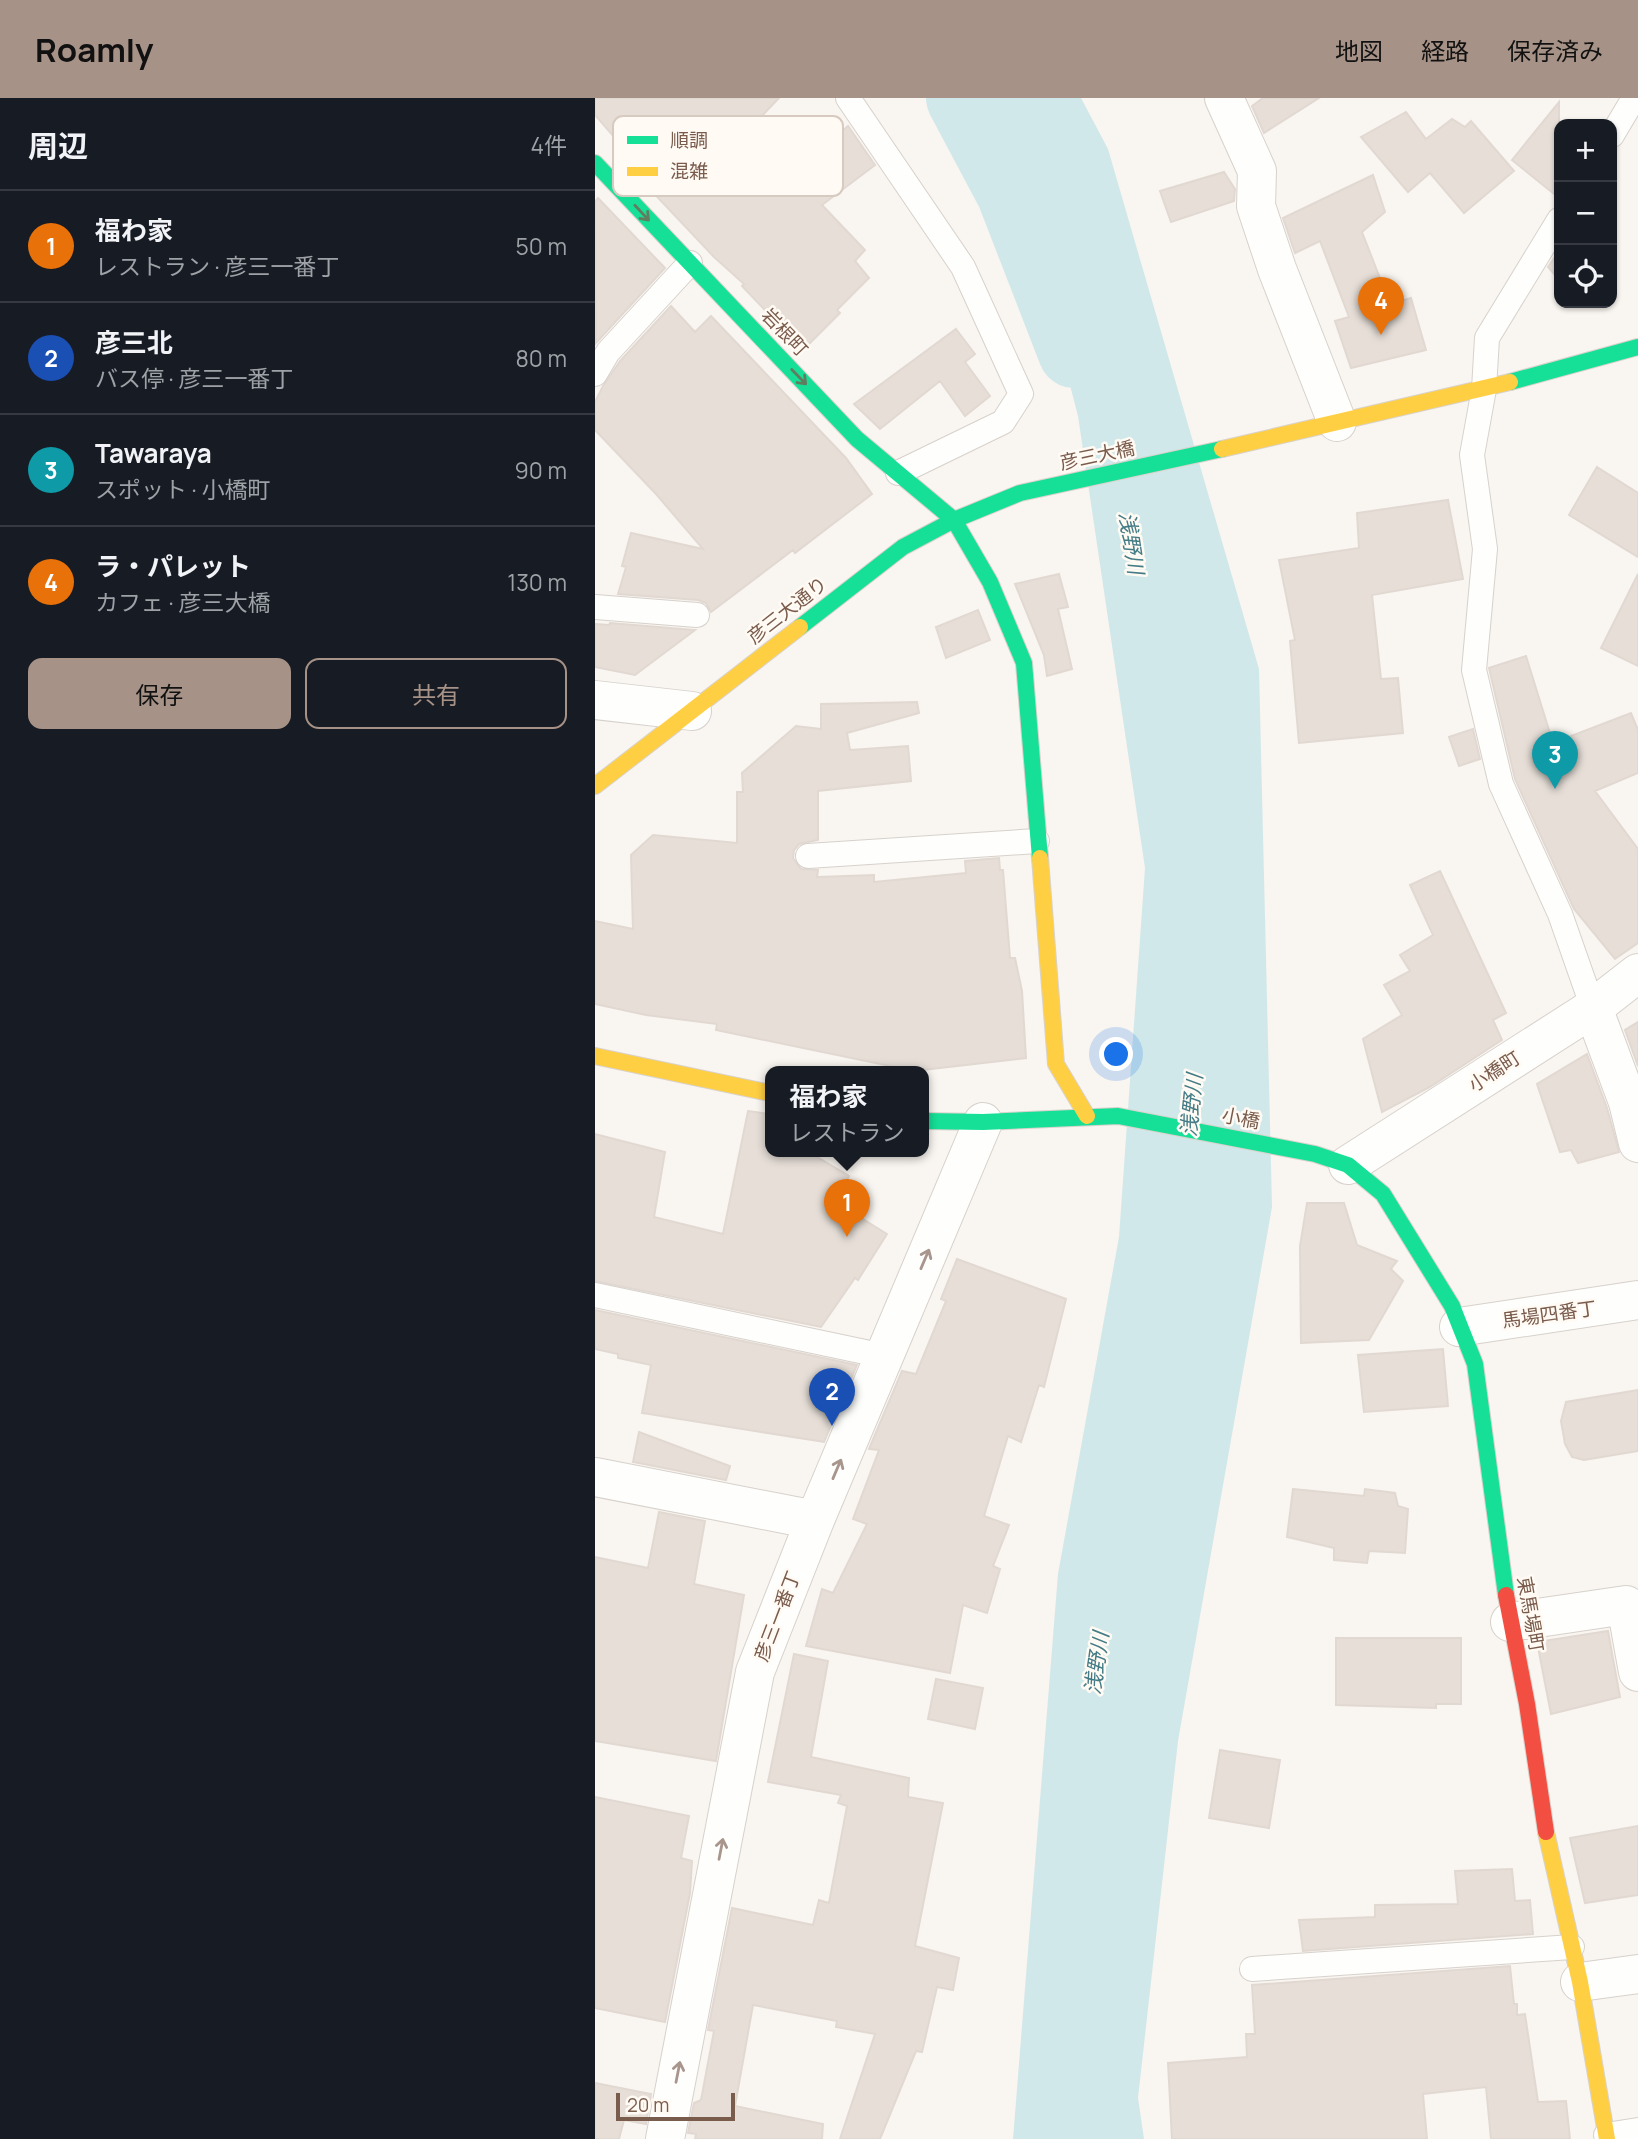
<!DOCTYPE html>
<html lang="ja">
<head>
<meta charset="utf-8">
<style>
	:root { --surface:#171b24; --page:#242831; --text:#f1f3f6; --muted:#9ea1a6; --line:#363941; --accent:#a69286 }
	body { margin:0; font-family:Manrope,"Noto Sans JP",sans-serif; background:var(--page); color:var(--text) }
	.controls { position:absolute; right:21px; top:21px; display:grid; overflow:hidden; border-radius:14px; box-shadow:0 2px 5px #0004 }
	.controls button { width:63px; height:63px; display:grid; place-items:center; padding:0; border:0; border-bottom:2px solid var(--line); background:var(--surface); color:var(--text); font:35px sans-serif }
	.scale { position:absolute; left:21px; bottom:18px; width:119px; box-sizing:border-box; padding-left:7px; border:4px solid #7a5c4d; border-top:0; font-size:19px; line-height:24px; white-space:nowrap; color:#7a5c4d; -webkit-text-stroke:5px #fffaf3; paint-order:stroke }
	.you { position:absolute; left:522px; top:957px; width:24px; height:24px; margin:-18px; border:5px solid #fff; border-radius:50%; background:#1a73e8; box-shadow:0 0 0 10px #1a73e833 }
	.badge { display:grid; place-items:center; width:46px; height:46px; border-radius:50%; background:var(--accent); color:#fff; font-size:23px; font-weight:700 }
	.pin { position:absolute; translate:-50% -58px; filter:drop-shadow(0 2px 4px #0008) }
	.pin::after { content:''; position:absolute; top:37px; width:24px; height:21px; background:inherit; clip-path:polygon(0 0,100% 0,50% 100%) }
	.popup { position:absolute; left:170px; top:968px; width:164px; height:91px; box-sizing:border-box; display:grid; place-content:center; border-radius:14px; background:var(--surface); filter:drop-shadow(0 2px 5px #0005); font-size:23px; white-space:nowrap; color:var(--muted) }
	.popup b { font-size:26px; color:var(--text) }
	.popup::after { content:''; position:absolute; left:50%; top:100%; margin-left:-14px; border:14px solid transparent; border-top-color:var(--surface) }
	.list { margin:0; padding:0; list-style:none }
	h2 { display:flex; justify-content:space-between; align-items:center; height:91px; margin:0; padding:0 28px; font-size:30px }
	h2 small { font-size:23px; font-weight:400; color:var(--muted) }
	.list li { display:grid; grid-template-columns:46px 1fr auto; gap:21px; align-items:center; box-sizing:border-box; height:112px; padding:0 28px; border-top:2px solid var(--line) }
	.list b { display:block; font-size:26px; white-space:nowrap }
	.list p { margin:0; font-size:23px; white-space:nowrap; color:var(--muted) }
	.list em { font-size:23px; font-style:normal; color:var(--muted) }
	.actions { display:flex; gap:14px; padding:21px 28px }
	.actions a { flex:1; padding:16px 0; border:2px solid var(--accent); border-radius:14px; text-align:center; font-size:24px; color:var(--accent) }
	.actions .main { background:var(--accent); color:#111 }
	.icon { flex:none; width:38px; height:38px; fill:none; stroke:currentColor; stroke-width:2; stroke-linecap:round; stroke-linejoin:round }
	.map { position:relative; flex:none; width:1043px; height:2041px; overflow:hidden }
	header { display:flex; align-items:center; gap:42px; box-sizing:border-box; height:98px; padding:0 35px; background:var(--accent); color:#111 }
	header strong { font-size:33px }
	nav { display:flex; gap:38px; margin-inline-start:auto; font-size:24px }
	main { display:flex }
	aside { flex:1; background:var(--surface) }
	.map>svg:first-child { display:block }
	.water { fill:#d0e8ea }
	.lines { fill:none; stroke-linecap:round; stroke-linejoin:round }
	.river { stroke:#d0e8ea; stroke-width:72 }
	.building { fill:#e6ded7; stroke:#e2d8d2; stroke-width:2 }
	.lane-casing { stroke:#d7d1cb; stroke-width:26 }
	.street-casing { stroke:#d7d1cb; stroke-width:40 }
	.fast-casing { stroke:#d9d2cb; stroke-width:18 }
	.slow-casing { stroke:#d9d2cb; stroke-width:18 }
	.jam-casing { stroke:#d9d2cb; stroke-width:18 }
	.lane { stroke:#fefefd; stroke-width:24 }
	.street { stroke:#fefefd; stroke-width:38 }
	.fast { stroke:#16e098; stroke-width:16 }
	.slow { stroke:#ffcf43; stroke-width:16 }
	.jam { stroke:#f24e42; stroke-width:16 }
	.oneway { stroke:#617d60 }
	.oneway2 { stroke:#a8958b }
	.labels { text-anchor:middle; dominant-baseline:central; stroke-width:5; stroke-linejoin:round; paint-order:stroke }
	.street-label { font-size:19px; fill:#7a5c4d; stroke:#fffaf3 }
	.water-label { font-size:21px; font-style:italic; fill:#437c86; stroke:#fffaf3 }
	.key { fill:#fffaf3; stroke:#d7cbc1; stroke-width:2 }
	.key-label { font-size:19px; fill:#7a5c4d }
</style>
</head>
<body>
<header>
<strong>Roamly</strong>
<nav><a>地図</a><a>経路</a><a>保存済み</a></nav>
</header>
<main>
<aside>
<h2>周辺<small>4件</small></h2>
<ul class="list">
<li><span class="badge" style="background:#e8710a">1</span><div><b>福わ家</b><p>レストラン · 彦三一番丁</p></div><em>50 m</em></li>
<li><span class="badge" style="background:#1a4fb4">2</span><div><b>彦三北</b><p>バス停 · 彦三一番丁</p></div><em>80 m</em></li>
<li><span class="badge" style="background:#0f9aa8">3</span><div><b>Tawaraya</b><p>スポット · 小橋町</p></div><em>90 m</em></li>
<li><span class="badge" style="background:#e8710a">4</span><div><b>ラ・パレット</b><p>カフェ · 彦三大橋</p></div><em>130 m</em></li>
</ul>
<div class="actions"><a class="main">保存</a><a>共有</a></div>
</aside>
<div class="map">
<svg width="1043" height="2041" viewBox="0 0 1043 2041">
	<rect width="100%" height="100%" fill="#f9f5f0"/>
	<path class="water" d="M401,0H486L513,51L664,571L677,1109L583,1643L543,2000L549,2041H418L463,1476L524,1139L550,770L483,318Z"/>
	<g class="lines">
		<path class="river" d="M367,0L417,94L479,254"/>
	</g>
	<path class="building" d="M0,0H184L161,24L209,67L253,28L280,67L227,107L270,152L260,163L274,180L242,212L245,215L208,252L147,188L149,186L119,159L34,69L40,63L0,17Z
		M668,0H724L669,35L657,8Z
		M964,4V100L917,62Z
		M811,14L831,41L857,21L870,29L876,23L919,73L869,115L835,75L813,94L766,39Z
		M629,74L640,91L639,103L576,124L565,93Z
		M778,77L790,114L767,134L795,206L816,200L831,252L756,270L740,223L754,219L725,143L700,155L688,120Z
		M3,100L70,170L1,245L0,104Z
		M964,153V182L953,169Z
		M76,208L100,234L116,218L251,360L277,396L200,455L198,452L116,514L111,505L103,502L23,496L31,469L27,468L36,435L108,451L61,396L0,332V304L8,288L25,263Z
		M361,231L380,256L370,264L395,298L370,318L345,283L285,331L259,306Z
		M1002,369L1043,395V459L974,417Z
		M853,402L868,481L777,497L786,581L803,580L808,635L704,645L695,543L700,542L684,462L764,450L762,415Z
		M464,476L473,509L463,511L477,571L452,578L449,557L420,486Z
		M1043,476V568L1006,550Z
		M383,512L395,542L351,560L341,529Z
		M15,525L100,532L40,577L0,569V526L14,527Z
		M931,558L958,645L1036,615L1043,632V675L1000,693L1043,751V845L1020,861L979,811L920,681L894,570Z
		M322,604L324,615L252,635L255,652L313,648L316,683L223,693V742L204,746L199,752L198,760L206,771L223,772L222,779L279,777V784L371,775L370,763L404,760L405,772H408L415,860H420L427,893L431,960L319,973L121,932L122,926L51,917L0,906V823L38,831L36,757L58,737L142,745V694H148L147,675L201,628L226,631V606Z
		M878,631L885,661L864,668L854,639Z
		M845,773L911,915L898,922L907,942L835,989L787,1014L768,941L807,917L789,887L815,873L805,857L838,837L815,787Z
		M1043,924V968L1030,932Z
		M992,956L1012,1010L1024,1054L983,1065L976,1052L965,1054L942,986Z
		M153,1013L175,1016V1053H212L254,1078L246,1097L261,1106L255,1113L292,1136L263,1182L260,1180L226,1229L0,1183V1036L70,1054L59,1119L128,1136Z
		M712,1105H749L762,1147L802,1163L796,1171L808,1183L774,1242L706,1245L705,1148Z
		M362,1161L471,1201L449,1289L444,1287L426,1344L413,1338L389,1418L414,1427L398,1468L405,1471L392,1515L368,1507L355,1575L211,1548L227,1491L238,1495L272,1426L258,1421L284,1352L274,1351L307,1273L321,1276L351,1203L346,1201Z
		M0,1212L262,1267L229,1344L47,1315L56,1267L23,1260V1256L0,1251Z
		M848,1251L853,1308L769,1314L763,1257Z
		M1043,1292V1353L989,1362L977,1359L970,1346L966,1323L971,1304Z
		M44,1334L135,1368L131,1382L38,1364Z
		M698,1391L769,1398L770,1391L800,1395L803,1408L813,1411L810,1455L774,1453L772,1465L739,1462V1450L692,1439Z
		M64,1414L110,1423L99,1486L149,1497L121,1663L0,1643V1459L53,1470Z
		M1013,1533L1025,1599L956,1616L942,1544Z
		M741,1540H866V1606H841V1610L741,1607Z
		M199,1556L233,1563L216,1659L314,1680L313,1699L348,1705L320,1848L364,1860L358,1892L342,1889L327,1954L321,1953L285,2041H245L280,1936L241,1929L242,1923L158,1907L140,2008L228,2026L227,2041H100L101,2036L93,2035L99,2005L106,2002L119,1933L113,1932L137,1810L218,1827L224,1802L234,1805L252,1708L243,1705L246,1697L173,1684Z
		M341,1581L388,1590L380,1631L333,1621Z
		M625,1652L685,1662L674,1730L614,1720Z
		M0,1699L94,1718L86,1760L97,1763L95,1795L70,1924L0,1910Z
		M1043,1728V1797L990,1805L975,1740Z
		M917,1771L920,1803L935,1802L938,1836L708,1853L704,1822L780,1819V1807L863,1806L860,1773Z
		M915,1868L919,1906H922V1917L930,1916L943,2004L971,2003L975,2041H896L891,1989L828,1996L832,2041H577L573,1965L652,1959L651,1936H660L657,1887Z
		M0,1985L56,1996L51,2026L29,2022L24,2041H0Z"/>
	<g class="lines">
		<defs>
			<path id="lane" d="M253,0L368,169L426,296L408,324L303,375
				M1017,37L1039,0
				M964,122L892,240L889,291L877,357L890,451L879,572L906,686L965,816L998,910
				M0,276L13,254L95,165
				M0,509L102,517
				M213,758L442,743
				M0,1197L289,1258
				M657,1871L977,1849
				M1011,2037L1043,2032"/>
			<path id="street" d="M629,0L662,73L661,108L682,171L742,324
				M0,602L97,613
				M998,910L1033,1004L1043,1045
				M753,1067L998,910L1043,875
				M864,1229L1043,1202
				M0,1379L220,1422
				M915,1524L1031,1507L1043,1574
				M985,1884L1043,1876
				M70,2041L160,1574L220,1422L388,1024"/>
			<path id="fast" d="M0,65L262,341L359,422L395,484L429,565L445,760
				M915,284L1043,249
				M205,529L308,449L359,422L425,395L627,351
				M329,1023L388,1024L523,1018L720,1056L753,1067L788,1096L857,1208L880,1266L911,1497"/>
			<path id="slow" d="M627,351L915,284
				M0,688L205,529
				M445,760L461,966L492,1018
				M0,958L175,995
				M951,1734L985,1884L1012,2041"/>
			<path id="jam" d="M911,1497L932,1606L951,1734"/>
		</defs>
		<use href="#lane" class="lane-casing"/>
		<use href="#street" class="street-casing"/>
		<use href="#fast" class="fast-casing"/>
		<use href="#slow" class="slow-casing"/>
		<use href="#jam" class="jam-casing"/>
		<use href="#lane" class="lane"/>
		<use href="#street" class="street"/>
		<use href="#fast" class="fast"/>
		<use href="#slow" class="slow"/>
		<use href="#jam" class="jam"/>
	</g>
	<defs><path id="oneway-shaft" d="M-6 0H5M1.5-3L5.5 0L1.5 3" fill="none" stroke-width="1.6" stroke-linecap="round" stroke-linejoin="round" transform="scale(1.75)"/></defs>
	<g class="oneway">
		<use href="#oneway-shaft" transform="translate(47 115) rotate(47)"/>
		<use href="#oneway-shaft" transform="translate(204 279) rotate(46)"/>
	</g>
	<g class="oneway2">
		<use href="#oneway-shaft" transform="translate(330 1161) rotate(-67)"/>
		<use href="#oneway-shaft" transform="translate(242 1371) rotate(-67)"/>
		<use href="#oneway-shaft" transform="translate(126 1751) rotate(-79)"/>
		<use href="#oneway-shaft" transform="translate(83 1974) rotate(-79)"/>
	</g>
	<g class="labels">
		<g class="street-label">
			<text transform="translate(190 234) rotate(46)">岩根町</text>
			<text transform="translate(502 357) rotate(-12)">彦三大橋</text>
			<text transform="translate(192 512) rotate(-38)">彦三大通り</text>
			<text transform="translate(899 973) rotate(-33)">小橋町</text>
			<text transform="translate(646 1020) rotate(11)">小橋</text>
			<text transform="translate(954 1216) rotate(-8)">馬場四番丁</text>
			<text transform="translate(936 1516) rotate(80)">東馬場町</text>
			<text transform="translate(182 1518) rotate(-69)">彦三一番丁</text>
		</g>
		<g class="water-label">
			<text transform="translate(537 445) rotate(81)">浅野川</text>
			<text transform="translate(596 1007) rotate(-84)">浅野川</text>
			<text transform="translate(501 1565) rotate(-82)">浅野川</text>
		</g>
	</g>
	<rect x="18" y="18" width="230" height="80" rx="10" class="key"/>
	<rect x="32" y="38" width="31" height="8" fill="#16e098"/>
	<rect x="32" y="69" width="31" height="9" fill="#ffcf43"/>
	<g class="key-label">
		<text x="75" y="49">順調</text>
		<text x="75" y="80">混雑</text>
	</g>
</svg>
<div class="controls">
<button>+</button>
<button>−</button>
<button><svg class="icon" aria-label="locate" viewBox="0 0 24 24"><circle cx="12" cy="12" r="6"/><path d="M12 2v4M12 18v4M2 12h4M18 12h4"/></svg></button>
</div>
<div class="scale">20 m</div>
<div class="you"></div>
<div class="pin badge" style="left:252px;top:1139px;background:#e8710a">1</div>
<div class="popup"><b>福わ家</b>レストラン</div>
<div class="pin badge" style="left:237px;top:1328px;background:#1a4fb4">2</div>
<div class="pin badge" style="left:960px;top:691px;background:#0f9aa8">3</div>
<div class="pin badge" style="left:786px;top:237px;background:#e8710a">4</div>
</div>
</main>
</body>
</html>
